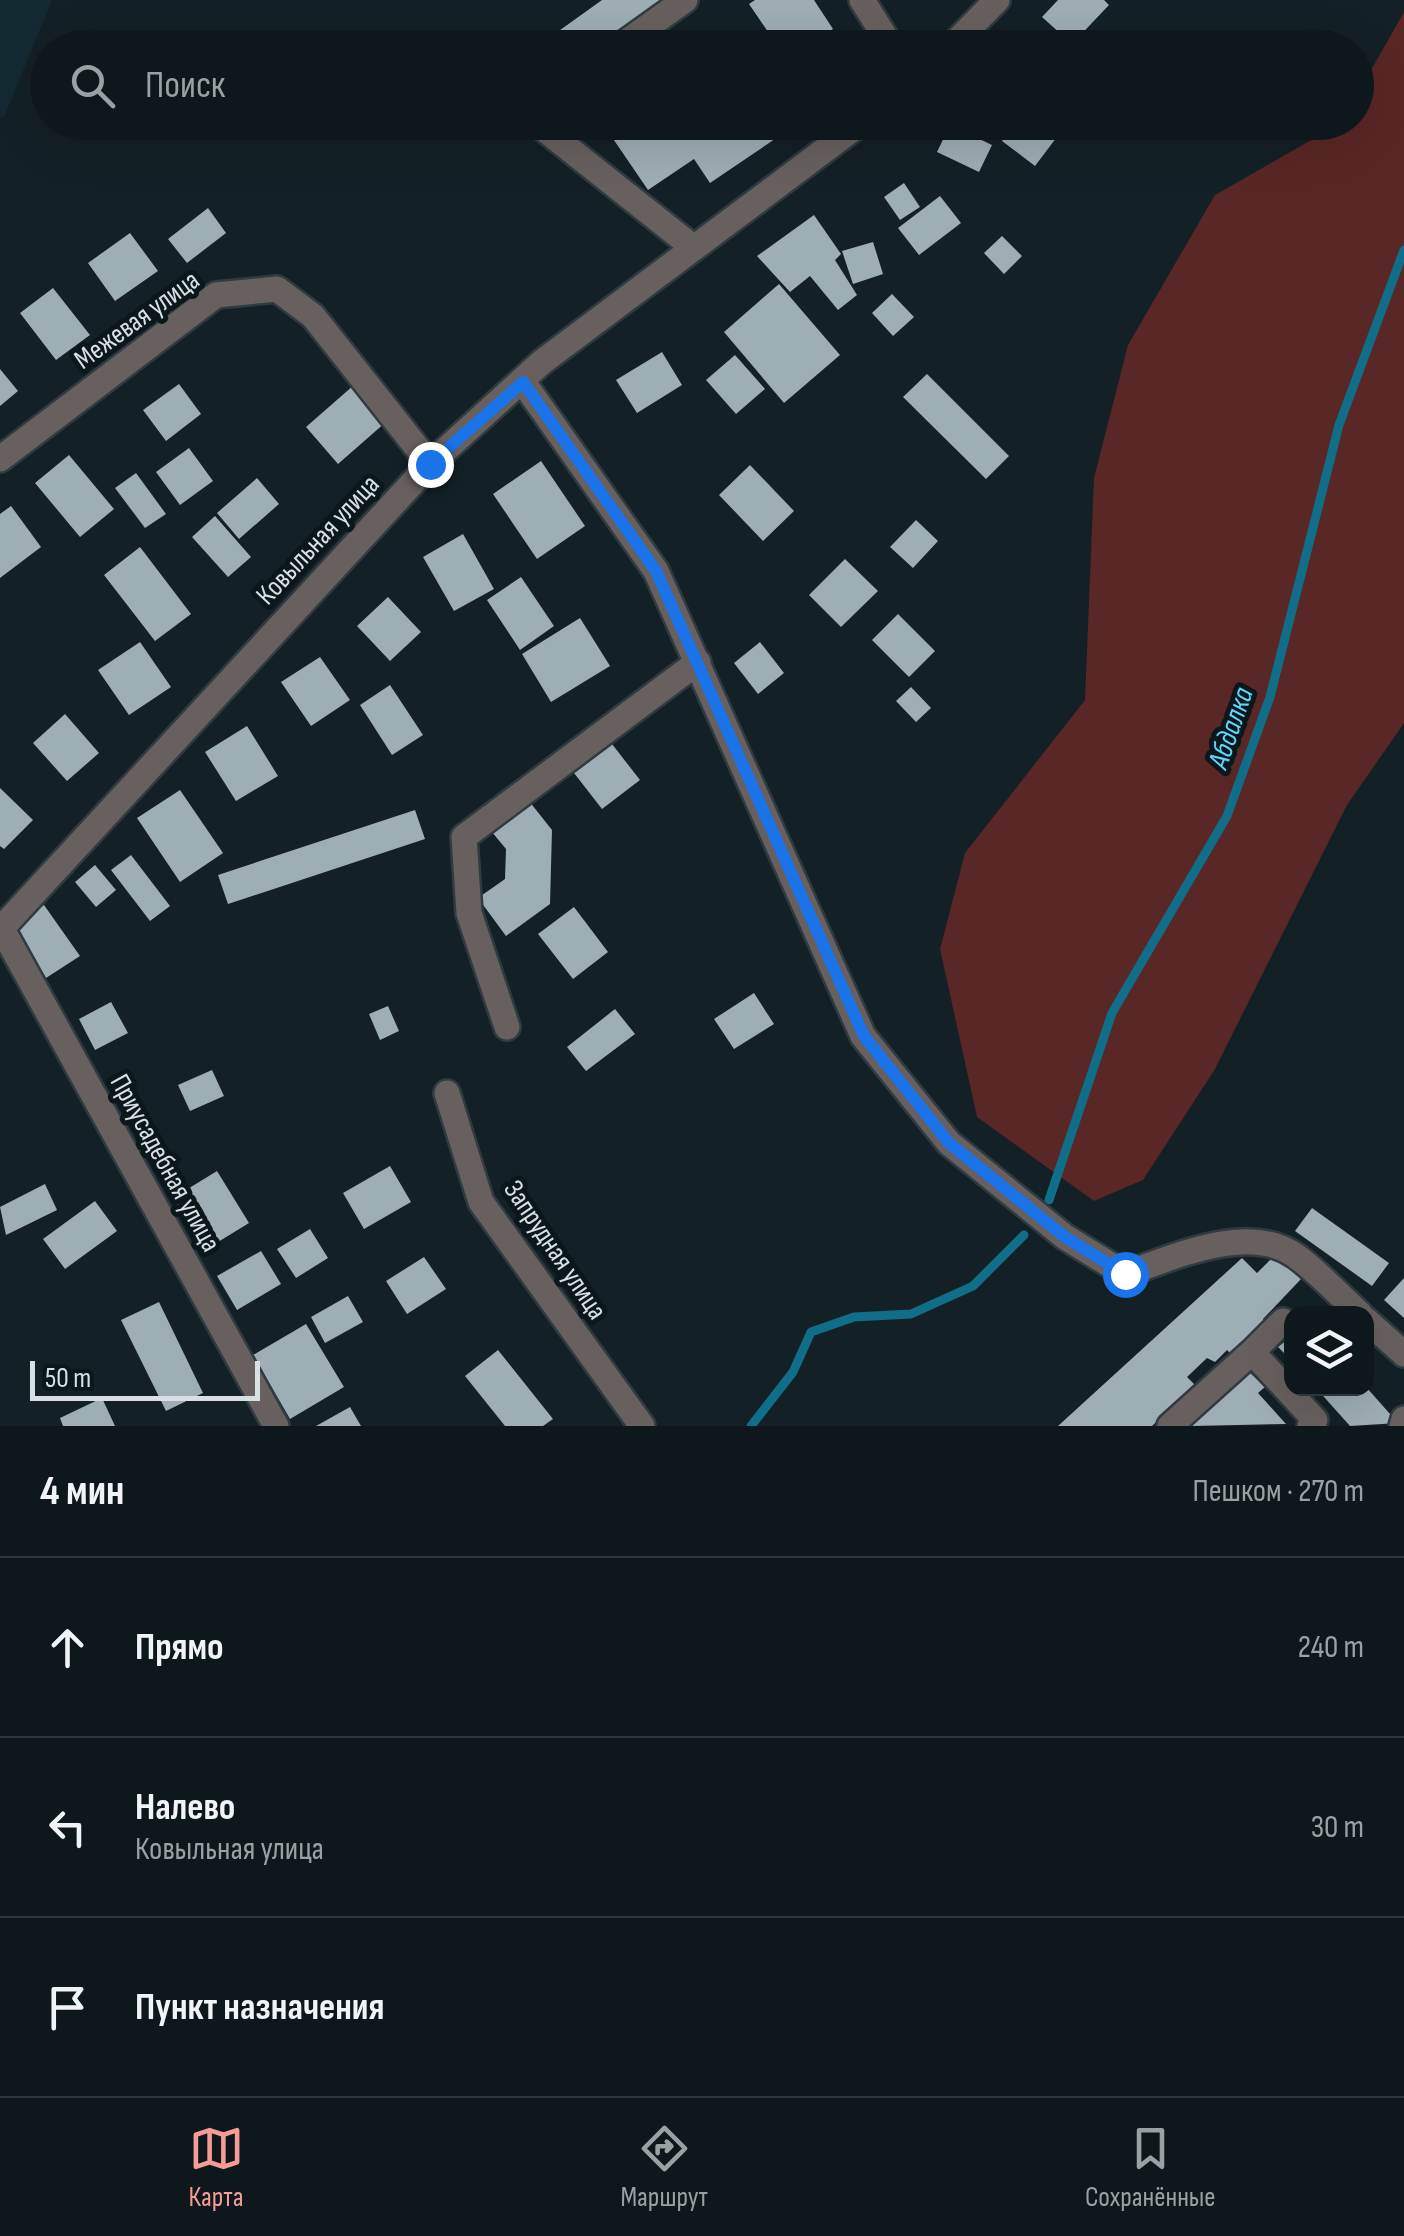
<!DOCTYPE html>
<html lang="ru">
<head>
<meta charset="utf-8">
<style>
	:root { --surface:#0e181c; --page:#172125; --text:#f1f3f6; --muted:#9ba0a3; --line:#2e373b; --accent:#f59c96 }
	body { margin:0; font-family:"Sofia Sans Condensed",sans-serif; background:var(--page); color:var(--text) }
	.controls { position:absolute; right:30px; bottom:30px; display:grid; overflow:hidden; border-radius:20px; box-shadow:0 10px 40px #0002 }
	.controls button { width:90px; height:90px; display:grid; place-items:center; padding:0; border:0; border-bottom:2px solid var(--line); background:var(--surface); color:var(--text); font:50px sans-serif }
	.scale { position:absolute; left:30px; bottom:25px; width:230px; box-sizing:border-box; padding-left:10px; border:5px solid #d8e0e4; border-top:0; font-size:28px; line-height:35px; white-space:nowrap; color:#d8e0e4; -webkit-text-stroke:8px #0a171b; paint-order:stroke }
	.stop { position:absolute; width:30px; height:30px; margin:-22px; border:8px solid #1a73e8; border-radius:50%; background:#fff }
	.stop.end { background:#1a73e8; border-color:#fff; box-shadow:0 2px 10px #0008 }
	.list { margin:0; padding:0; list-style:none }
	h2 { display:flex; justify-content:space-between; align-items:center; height:130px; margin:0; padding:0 40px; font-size:42px }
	h2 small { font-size:32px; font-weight:400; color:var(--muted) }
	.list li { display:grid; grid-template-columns:65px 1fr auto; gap:30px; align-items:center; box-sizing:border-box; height:180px; padding:0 40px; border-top:2px solid var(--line) }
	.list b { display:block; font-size:38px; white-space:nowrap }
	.list p { margin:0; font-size:32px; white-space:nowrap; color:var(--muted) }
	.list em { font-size:32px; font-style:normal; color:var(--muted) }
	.icon { flex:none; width:55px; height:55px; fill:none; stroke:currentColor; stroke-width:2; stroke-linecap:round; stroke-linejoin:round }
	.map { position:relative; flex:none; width:1404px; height:1426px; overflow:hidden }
	.search { position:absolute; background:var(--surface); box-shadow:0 10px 40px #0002; left:30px; right:30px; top:30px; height:110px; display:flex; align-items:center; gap:25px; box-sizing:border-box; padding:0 35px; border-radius:55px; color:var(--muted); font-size:38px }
	.sheet { height:670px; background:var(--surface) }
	nav { display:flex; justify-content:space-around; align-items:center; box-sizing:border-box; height:140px; border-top:2px solid var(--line); background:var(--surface); font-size:28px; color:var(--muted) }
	nav a { display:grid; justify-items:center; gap:5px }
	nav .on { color:var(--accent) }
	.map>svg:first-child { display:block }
	.built { fill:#142a32 }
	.green { fill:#592725 }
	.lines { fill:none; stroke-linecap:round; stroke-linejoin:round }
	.stream { stroke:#106e88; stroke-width:9 }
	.building { fill:#9daeb4 }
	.minor-casing { stroke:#2f3b40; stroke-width:30 }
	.minor { stroke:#67605f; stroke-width:25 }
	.route { stroke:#1a73e8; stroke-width:12 }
	.labels { text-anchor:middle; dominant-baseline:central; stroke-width:10; stroke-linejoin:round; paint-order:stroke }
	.street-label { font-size:28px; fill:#d8e0e4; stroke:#0a171b }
	.water-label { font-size:30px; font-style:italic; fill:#5fd6fc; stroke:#0a171b }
</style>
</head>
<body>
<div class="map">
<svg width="1404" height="1426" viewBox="0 0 1404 1426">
	<rect width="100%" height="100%" fill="#132025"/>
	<path class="built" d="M0,0H52L4,117L0,118Z"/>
	<path class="green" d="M1404,12V723L1347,805L1215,1069L1143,1180L1094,1201L977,1117L940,949L965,853L1085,700L1094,478L1128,345L1215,195L1341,123L1356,122L1357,95Z"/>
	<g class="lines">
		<path class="stream" d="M1049,1200L1112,1013L1227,816L1270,697L1339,425L1404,250
			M751,1426L793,1372L811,1332L854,1317L911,1314L973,1286L1024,1235"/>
	</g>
	<path class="building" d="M602,0H661L594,48H535Z
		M755,0H814L833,29L818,39L824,48H779L749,4Z
		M1058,0H1104L1109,5L1072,44L1042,17Z
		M675,122L684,135L703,122H800L710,183L694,159L648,190L603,124Z
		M1016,122H1054L1063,129L1035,166L1002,141Z
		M950,125L992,145L979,172L937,152Z
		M904,183L920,207L900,220L884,197Z
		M940,196L961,223L919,255L898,228Z
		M208,208L226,233L187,263L168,239Z
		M814,215L841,254L835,260L857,295L838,310L810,276L790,292L757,256Z
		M130,233L158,271L115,301L88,263Z
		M1002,236L1022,256L1004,274L984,253Z
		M873,242L883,274L853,284L842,251Z
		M779,284L840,355L784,403L724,332Z
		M53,288L90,335L56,360L20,313Z
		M892,294L914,317L893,336L872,313Z
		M662,352L682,385L637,413L616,380Z
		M735,355L765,389L736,414L706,380Z
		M0,369L18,391L0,406Z
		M927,374L1009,456L986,479L903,397Z
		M179,384L201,414L166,441L143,410Z
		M354,385L386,422L338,464L306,427Z
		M189,448L213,481L180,505L156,472Z
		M69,455L114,509L80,537L35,483Z
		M541,461L585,526L537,559L493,494Z
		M750,465L794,511L763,541L719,495Z
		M136,473L166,514L145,528L115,488Z
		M257,478L279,504L239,539L217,513Z
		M11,506L41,547L0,578V514Z
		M215,516L251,557L228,577L192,537Z
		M916,520L938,541L913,568L890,547Z
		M463,534L494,589L454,611L423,557Z
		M140,547L191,614L155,641L104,575Z
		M845,559L878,591L841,627L809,595Z
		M521,577L554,626L520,650L487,600Z
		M388,597L421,632L390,661L357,626Z
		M898,614L935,651L909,677L872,640Z
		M580,618L610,666L551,702L522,654Z
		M140,642L171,687L129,715L98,670Z
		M760,642L784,673L758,694L734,663Z
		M320,657L350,700L311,726L281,682Z
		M390,685L423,735L392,755L360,705Z
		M911,687L931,708L916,722L896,701Z
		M65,714L99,753L67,781L33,743Z
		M247,726L278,776L236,801L205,752Z
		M612,744L640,780L602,809L574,773Z
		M0,788L33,820L4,849L0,846Z
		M180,790L223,853L180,882L137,818Z
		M525,796L552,830L550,904L506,936L478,898L505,879L506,849L487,826Z
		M415,810L425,839L228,904L218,875Z
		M131,855L170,906L150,921L111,870Z
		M95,865L116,890L96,907L75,882Z
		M44,905L80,956L46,978L11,927Z
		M574,907L608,952L573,979L538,934Z
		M754,993L774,1024L734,1049L714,1019Z
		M111,1002L128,1033L95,1050L79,1019Z
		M388,1006L399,1031L380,1040L369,1014Z
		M615,1009L635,1034L586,1071L567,1047Z
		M212,1070L224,1096L190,1111L178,1085Z
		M390,1166L411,1202L364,1229L343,1193Z
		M217,1171L249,1223L205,1250L173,1198Z
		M45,1184L57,1210L6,1235L0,1207Z
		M95,1201L117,1231L65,1269L43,1239Z
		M1312,1208L1389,1263L1372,1286L1295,1231Z
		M310,1229L328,1258L296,1278L277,1249Z
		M261,1251L281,1284L237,1310L217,1276Z
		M1275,1255L1301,1279L1263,1319L1267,1324L1233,1356L1227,1350L1215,1362L1207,1358L1187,1377L1195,1385L1152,1426H1058L1242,1258L1257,1273Z
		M424,1257L446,1289L407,1314L386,1281Z
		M1404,1278V1318L1384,1300Z
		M348,1296L363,1322L325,1343L311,1317Z
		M159,1302L203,1393L166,1411L121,1320Z
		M306,1324L344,1387L290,1419L253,1355Z
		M1292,1336V1361L1278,1347Z
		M498,1350L553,1419L543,1426H505L465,1376Z
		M1246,1369L1265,1387L1258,1393L1286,1424L1192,1426Z
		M1316,1388H1367L1398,1423L1350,1426Z
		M102,1398L115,1426H63L60,1418Z
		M350,1407L361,1426H316Z"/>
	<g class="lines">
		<defs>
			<path id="minor" d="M862,0L892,48
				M618,48L685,0
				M950,48L997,0
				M542,122L544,129L694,248
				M523,382L656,571L863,1036L949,1143L1065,1237L1125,1274C1175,1257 1249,1222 1296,1256C1319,1273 1339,1295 1360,1314
				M0,459L216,295L277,289L313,316L430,464
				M2,929L276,1426
				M0,930L430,464L542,362L862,122
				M507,1027L469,913L464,837L698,662
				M447,1093L481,1202L642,1426
				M1366,1320L1404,1354
				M1252,1352L1283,1321
				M1170,1426L1252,1352L1315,1420L1310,1426
				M1402,1426L1404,1419"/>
		</defs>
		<use href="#minor" class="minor-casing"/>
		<use href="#minor" class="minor"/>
	</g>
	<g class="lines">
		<path class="route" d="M430,464L523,382L656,571L864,1036L949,1143L1065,1237L1125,1274"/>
	</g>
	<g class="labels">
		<g class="street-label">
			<text transform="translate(137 320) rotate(-36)">Межевая улица</text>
			<text transform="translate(318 540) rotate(-47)">Ковыльная улица</text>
			<text transform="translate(165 1163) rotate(61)">Приусадебная улица</text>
			<text transform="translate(555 1250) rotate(56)">Запрудная улица</text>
		</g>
		<g class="water-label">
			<text transform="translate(1231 728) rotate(-71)">Абдалка</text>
		</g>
	</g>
</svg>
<div class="controls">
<button><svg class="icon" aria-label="layers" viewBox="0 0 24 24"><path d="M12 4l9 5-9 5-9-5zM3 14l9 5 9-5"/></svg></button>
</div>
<div class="scale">50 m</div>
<div class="stop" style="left:1125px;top:1274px"></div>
<div class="stop end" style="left:430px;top:464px"></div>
<div class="search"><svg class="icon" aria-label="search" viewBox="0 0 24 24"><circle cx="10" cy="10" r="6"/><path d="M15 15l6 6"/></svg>Поиск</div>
</div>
<section class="sheet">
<h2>4 мин<small>Пешком · 270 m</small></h2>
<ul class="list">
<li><svg class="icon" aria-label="ahead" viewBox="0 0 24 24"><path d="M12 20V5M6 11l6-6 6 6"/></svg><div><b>Прямо</b></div><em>240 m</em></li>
<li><svg class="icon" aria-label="left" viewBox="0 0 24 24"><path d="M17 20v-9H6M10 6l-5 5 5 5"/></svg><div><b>Налево</b><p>Ковыльная улица</p></div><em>30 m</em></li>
<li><svg class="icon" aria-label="arrive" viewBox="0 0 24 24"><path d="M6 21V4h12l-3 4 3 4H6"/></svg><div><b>Пункт назначения</b></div></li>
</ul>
</section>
<nav>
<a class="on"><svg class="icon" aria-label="map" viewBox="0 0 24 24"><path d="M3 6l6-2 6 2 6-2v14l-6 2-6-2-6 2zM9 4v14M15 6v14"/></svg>Карта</a>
<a><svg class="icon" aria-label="directions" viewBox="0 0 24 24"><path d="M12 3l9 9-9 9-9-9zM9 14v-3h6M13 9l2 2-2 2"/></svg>Маршрут</a>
<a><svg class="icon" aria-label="saved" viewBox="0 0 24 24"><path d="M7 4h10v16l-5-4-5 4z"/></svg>Сохранённые</a>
</nav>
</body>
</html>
